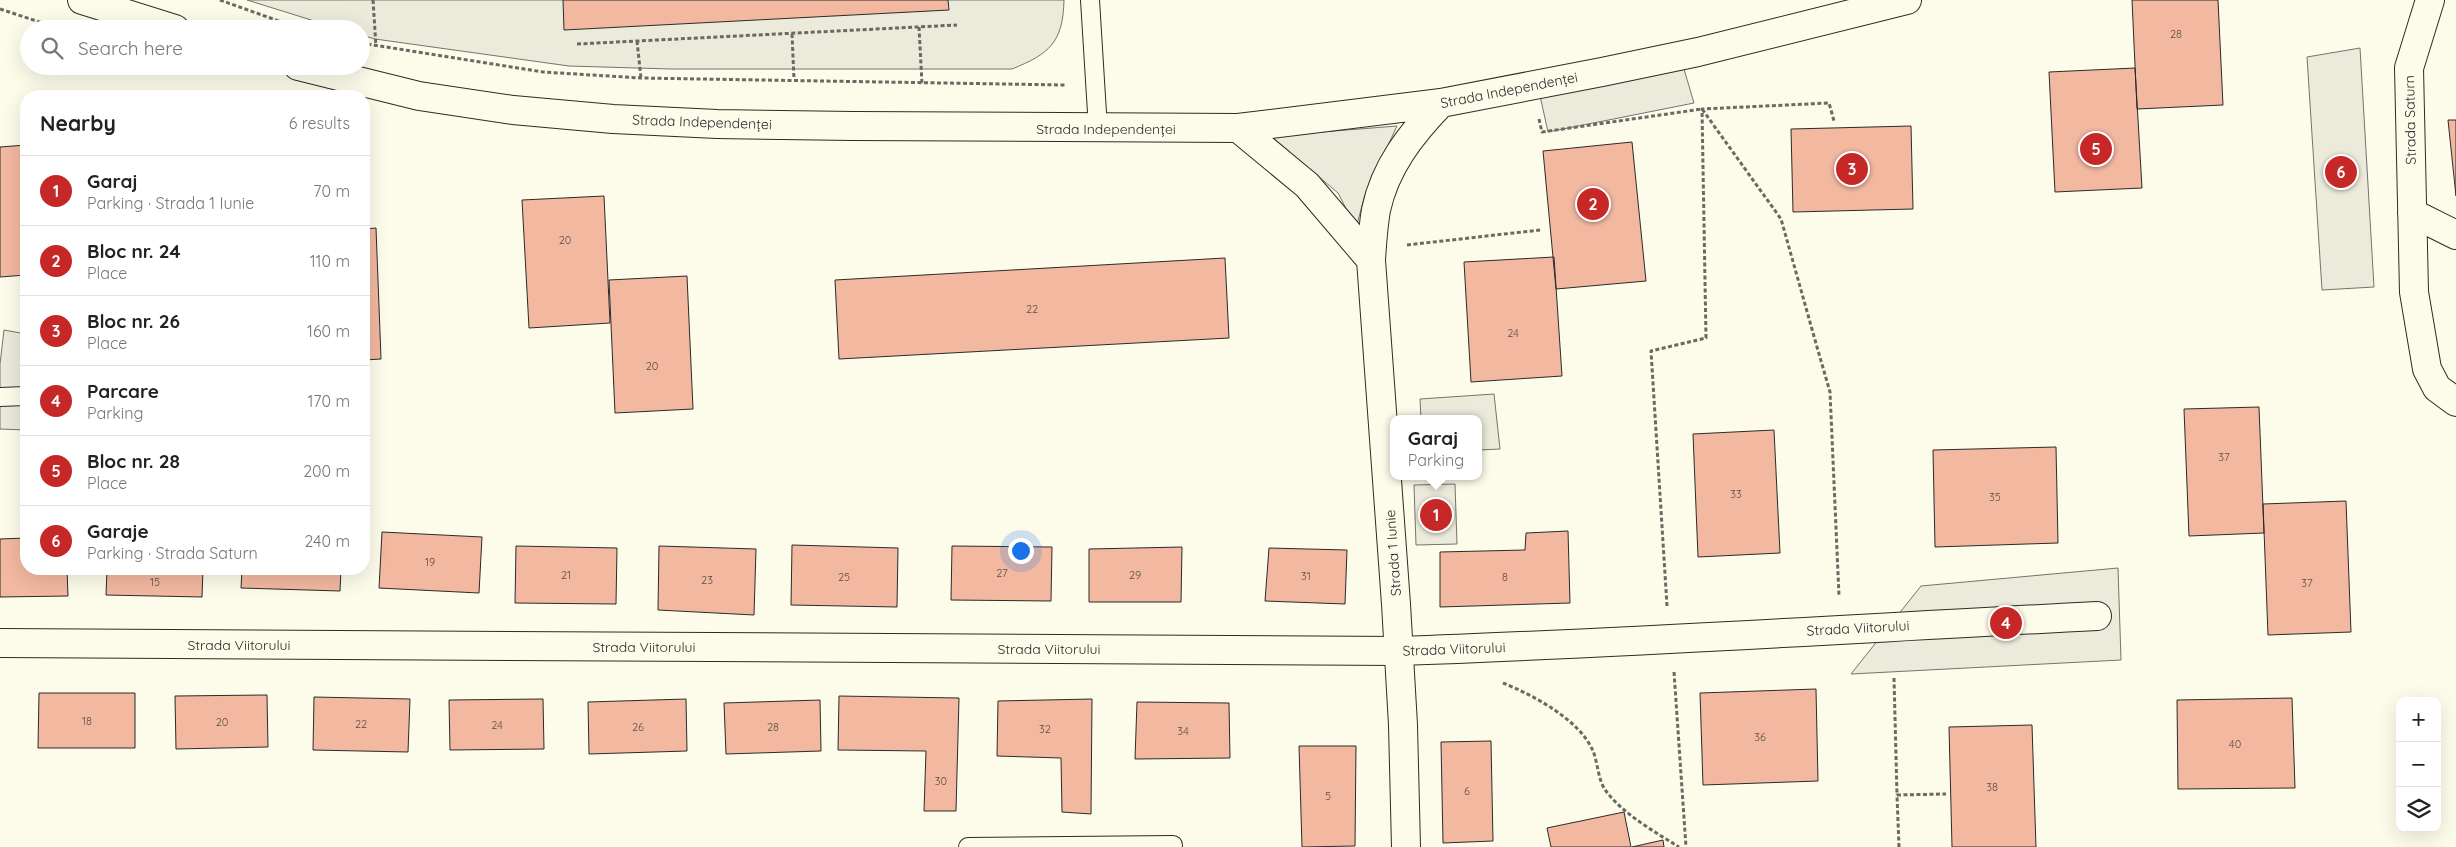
<!DOCTYPE html>
<html lang="en">
<head>
<meta charset="utf-8">
<style>
	:root { --surface:#fff; --page:#f6f6f6; --text:#222; --muted:#767676; --line:#e0e0e0; --accent:#c62828 }
	body { margin:0; font-family:Quicksand,sans-serif; background:var(--page); color:var(--text) }
	.controls { position:absolute; right:15px; bottom:15px; display:grid; overflow:hidden; border-radius:10px; box-shadow:0 5px 20px #0002 }
	.controls button { width:45px; height:45px; display:grid; place-items:center; padding:0; border:0; border-bottom:1px solid var(--line); background:var(--surface); color:var(--text); font:25px sans-serif }
	.you { position:absolute; left:1020px; top:550px; width:18px; height:18px; margin:-12px; border:4px solid #fff; border-radius:50%; background:#1a73e8; box-shadow:0 0 0 8px #1a73e833 }
	.badge { display:grid; place-items:center; width:32px; height:32px; border-radius:50%; background:var(--accent); color:#fff; font-size:16px; font-weight:700 }
	.pin { position:absolute; translate:-50% -50%; border:2px solid #fff; box-shadow:0 1px 5px #0006 }
	.popup { position:absolute; left:1390px; top:415px; width:92px; height:65px; box-sizing:border-box; display:grid; place-content:center; border-radius:10px; background:var(--surface); filter:drop-shadow(0 1px 4px #0005); font-size:16px; white-space:nowrap; color:var(--muted) }
	.popup b { font-size:19px; color:var(--text) }
	.popup::after { content:''; position:absolute; left:50%; top:100%; margin-left:-10px; border:10px solid transparent; border-top-color:var(--surface) }
	.list { margin:0; padding:0; list-style:none }
	h2 { display:flex; justify-content:space-between; align-items:center; height:65px; margin:0; padding:0 20px; font-size:21px }
	h2 small { font-size:16px; font-weight:400; color:var(--muted) }
	.list li { display:grid; grid-template-columns:32px 1fr auto; gap:15px; align-items:center; box-sizing:border-box; height:70px; padding:0 20px; border-top:1px solid var(--line) }
	.list b { display:block; font-size:19px; white-space:nowrap }
	.list p { margin:0; font-size:16px; white-space:nowrap; color:var(--muted) }
	.list em { font-size:16px; font-style:normal; color:var(--muted) }
	.icon { flex:none; width:28px; height:28px; fill:none; stroke:currentColor; stroke-width:2; stroke-linecap:round; stroke-linejoin:round }
	.map { position:relative; flex:none; width:2456px; height:847px; overflow:hidden }
	.search { position:absolute; background:var(--surface); box-shadow:0 5px 20px #0002; left:20px; top:20px; width:350px; height:55px; display:flex; align-items:center; gap:12px; box-sizing:border-box; padding:0 18px; border-radius:28px; color:var(--muted); font-size:19px }
	.panel { position:absolute; background:var(--surface); box-shadow:0 5px 20px #0002; left:20px; top:90px; width:350px; height:485px; border-radius:20px }
	.map>svg:first-child { display:block }
	.green { fill:#ecebdb; stroke:#74746e }
	.parking { fill:#eceadb; stroke:#74746e }
	.building { fill:#f2b8a0; stroke:#2b2b2b }
	.lines { fill:none; stroke-linecap:round; stroke-linejoin:round }
	.service-casing { stroke:#2b2b2b; stroke-width:20 }
	.minor-casing { stroke:#2b2b2b; stroke-width:30 }
	.tertiary-casing { stroke:#2b2b2b; stroke-width:30 }
	.path { stroke:#6a6964; stroke-width:3; stroke-dasharray:4 2.5; stroke-linecap:butt }
	.service { stroke:#fdfbea; stroke-width:18 }
	.minor { stroke:#fdfbea; stroke-width:28 }
	.tertiary { stroke:#fdfbea; stroke-width:28 }
	.labels { text-anchor:middle; dominant-baseline:central; stroke-width:4; stroke-linejoin:round; paint-order:stroke }
	.number-label { font-size:11px; fill:#5d4e48 }
	.street-label { font-size:14px; fill:#2b2b2b; stroke:#fdfbea }
</style>
</head>
<body>
<div class="map">
<svg width="2456" height="847" viewBox="0 0 2456 847">
	<rect width="100%" height="100%" fill="#fdfbea"/>
	<path class="green" d="M247,0H1064C1063,43 1049,54 1012,69H670L569,66L375,39L361,35V29H340Z
		M1397,126L1365,195L1356,228L1338,193L1271,136Z"/>
	<path class="parking" d="M2360,48L2374,287L2322,290L2307,57Z
		M1681,59L1694,103L1548,132L1539,91Z
		M4,330L26,334V430L0,429V364Z
		M1494,394L1500,449L1479,450L1478,419H1421L1420,399Z
		M1455,484L1457,544L1416,545L1414,485Z
		M2118,568L2121,660L1851,674L1921,586Z"/>
	<path class="building" d="M563,0H948L949,10L564,30Z
		M2132,0H2218L2223,105L2137,109Z
		M2135,68L2142,188L2055,192L2049,72Z
		M2448,120H2456V196Z
		M1911,126L1913,209L1793,212L1791,129Z
		M1632,142L1646,281L1556,289L1543,151Z
		M26,145V275L0,277V147Z
		M604,196L610,323L529,328L522,200Z
		M376,228L381,359L364,360V229Z
		M1554,257L1562,376L1471,382L1464,262Z
		M1225,258L1229,338L839,359L835,280Z
		M687,276L693,409L615,413L609,280Z
		M2259,407L2264,533L2189,536L2184,409Z
		M1774,430L1780,553L1698,557L1693,434Z
		M2056,447L2058,543L1935,547L1933,450Z
		M2346,501L2351,632L2268,635L2263,504Z
		M1568,531L1570,603L1440,607V552L1525,550L1526,533Z
		M382,532L482,537L479,593L379,588Z
		M26,538V569H67L68,596L0,597V539Z
		M792,545L898,548L897,607L791,605Z
		M516,546L617,548L616,604L515,603Z
		M659,546L756,549L754,615L658,610Z
		M952,546L1052,547L1051,601L951,600Z
		M1182,547L1181,602H1089V549Z
		M1269,548L1347,550L1345,604L1265,601Z
		M107,569H203L202,597L106,595Z
		M242,569H341L340,591L241,588Z
		M1816,689L1818,781L1703,785L1700,693Z
		M39,693H135V748H38Z
		M267,695L268,747L176,749L175,696Z
		M839,696L959,698L956,811H924L926,751L838,750Z
		M314,697L410,699L408,752L313,750Z
		M2292,698L2295,788L2178,789L2177,700Z
		M543,699L544,749L450,750L449,700Z
		M686,699L687,751L589,754L588,702Z
		M1092,699L1091,814L1062,812L1061,758L997,756L998,701Z
		M820,700L821,751L726,754L724,703Z
		M1137,702L1229,703L1230,758L1135,759Z
		M2032,725L2036,847H1952L1949,727Z
		M1491,741L1493,841L1443,843L1441,742Z
		M1299,746H1356L1355,846L1302,847Z
		M1624,812L1631,847H1551L1547,828Z
		M1663,840L1664,847H1632Z"/>
	<g class="lines">
		<defs>
			<path id="service" d="M1090,0L1098,129
				M0,397L26,396
				M968,847L1173,845"/>
			<path id="minor" d="M2430,0L2409,68L2414,292L2427,369L2437,388L2456,402
				M1238,128L1441,103L1602,72L1698,52L1907,0
				M2412,213L2456,235
				M1371,260C1372,244 1373,227 1376,210C1385,167 1411,134 1441,103
				M0,643L1399,651C1632,643 1864,628 2097,616"/>
			<path id="tertiary" d="M82,0L175,29
				M298,66L419,96L513,110L613,119L717,124L853,126L1238,128L1307,185L1371,260L1396,604L1403,725L1406,847"/>
		</defs>
		<use href="#service" class="service-casing"/>
		<use href="#minor" class="minor-casing"/>
		<use href="#tertiary" class="tertiary-casing"/>
		<path class="path" d="M220,0L301,29
			M373,0L376,47
			M0,9L61,29
			M919,27L922,84
			M792,34L794,79
			M637,41L641,78
			M361,43L543,72L641,78L1065,85
			M577,44L957,25
			M1539,119L1542,132L1702,109L1781,219L1817,347L1830,392L1839,596
			M1407,245L1540,230
			M1667,606L1651,351L1706,338L1702,109L1829,103L1834,121
			M1674,672L1686,847
			M1894,678L1897,795
			M1503,683C1533,695 1580,720 1593,751C1598,763 1598,781 1606,791C1623,814 1655,832 1679,847
			M1899,847L1897,795L1946,794"/>
		<use href="#service" class="service"/>
		<use href="#minor" class="minor"/>
		<use href="#tertiary" class="tertiary"/>
	</g>
	<g class="labels">
		<g class="number-label">
			<text x="2176" y="34">28</text>
			<text x="565" y="240">20</text>
			<text x="1032" y="309">22</text>
			<text x="1513" y="333">24</text>
			<text x="652" y="366">20</text>
			<text x="2224" y="457">37</text>
			<text x="1736" y="494">33</text>
			<text x="1995" y="497">35</text>
			<text x="430" y="562">19</text>
			<text x="1002" y="573">27</text>
			<text x="566" y="575">21</text>
			<text x="1135" y="575">29</text>
			<text x="1306" y="576">31</text>
			<text x="844" y="577">25</text>
			<text x="1505" y="577">8</text>
			<text x="707" y="580">23</text>
			<text x="155" y="582">15</text>
			<text x="2307" y="583">37</text>
			<text x="87" y="721">18</text>
			<text x="222" y="722">20</text>
			<text x="361" y="724">22</text>
			<text x="497" y="725">24</text>
			<text x="638" y="727">26</text>
			<text x="773" y="727">28</text>
			<text x="1045" y="729">32</text>
			<text x="1183" y="731">34</text>
			<text x="1760" y="737">36</text>
			<text x="2235" y="744">40</text>
			<text x="941" y="781">30</text>
			<text x="1992" y="787">38</text>
			<text x="1467" y="791">6</text>
			<text x="1328" y="796">5</text>
		</g>
		<g class="street-label">
			<text transform="translate(1509 90) rotate(-11)">Strada Independenței</text>
			<text transform="translate(2410 120) rotate(-91)">Strada Saturn</text>
			<text transform="translate(702 122) rotate(2)">Strada Independenței</text>
			<text x="1106" y="129">Strada Independenței</text>
			<text transform="translate(1393 553) rotate(-94)">Strada 1 Iunie</text>
			<text transform="translate(1858 628) rotate(-3)">Strada Viitorului</text>
			<text x="239" y="645">Strada Viitorului</text>
			<text x="644" y="647">Strada Viitorului</text>
			<text x="1049" y="649">Strada Viitorului</text>
			<text transform="translate(1454 649) rotate(-2)">Strada Viitorului</text>
		</g>
	</g>
</svg>
<div class="controls">
<button>+</button>
<button>−</button>
<button><svg class="icon" aria-label="layers" viewBox="0 0 24 24"><path d="M12 4l9 5-9 5-9-5zM3 14l9 5 9-5"/></svg></button>
</div>
<div class="you"></div>
<div class="pin badge" style="left:1436px;top:515px">1</div>
<div class="popup"><b>Garaj</b>Parking</div>
<div class="pin badge" style="left:1593px;top:204px">2</div>
<div class="pin badge" style="left:1852px;top:169px">3</div>
<div class="pin badge" style="left:2006px;top:623px">4</div>
<div class="pin badge" style="left:2096px;top:149px">5</div>
<div class="pin badge" style="left:2341px;top:172px">6</div>
<div class="search"><svg class="icon" aria-label="search" viewBox="0 0 24 24"><circle cx="10" cy="10" r="6"/><path d="M15 15l6 6"/></svg>Search here</div>
<section class="panel">
<h2>Nearby<small>6 results</small></h2>
<ul class="list">
<li><span class="badge">1</span><div><b>Garaj</b><p>Parking · Strada 1 Iunie</p></div><em>70 m</em></li>
<li><span class="badge">2</span><div><b>Bloc nr. 24</b><p>Place</p></div><em>110 m</em></li>
<li><span class="badge">3</span><div><b>Bloc nr. 26</b><p>Place</p></div><em>160 m</em></li>
<li><span class="badge">4</span><div><b>Parcare</b><p>Parking</p></div><em>170 m</em></li>
<li><span class="badge">5</span><div><b>Bloc nr. 28</b><p>Place</p></div><em>200 m</em></li>
<li><span class="badge">6</span><div><b>Garaje</b><p>Parking · Strada Saturn</p></div><em>240 m</em></li>
</ul>
</section>
</div>
</body>
</html>
